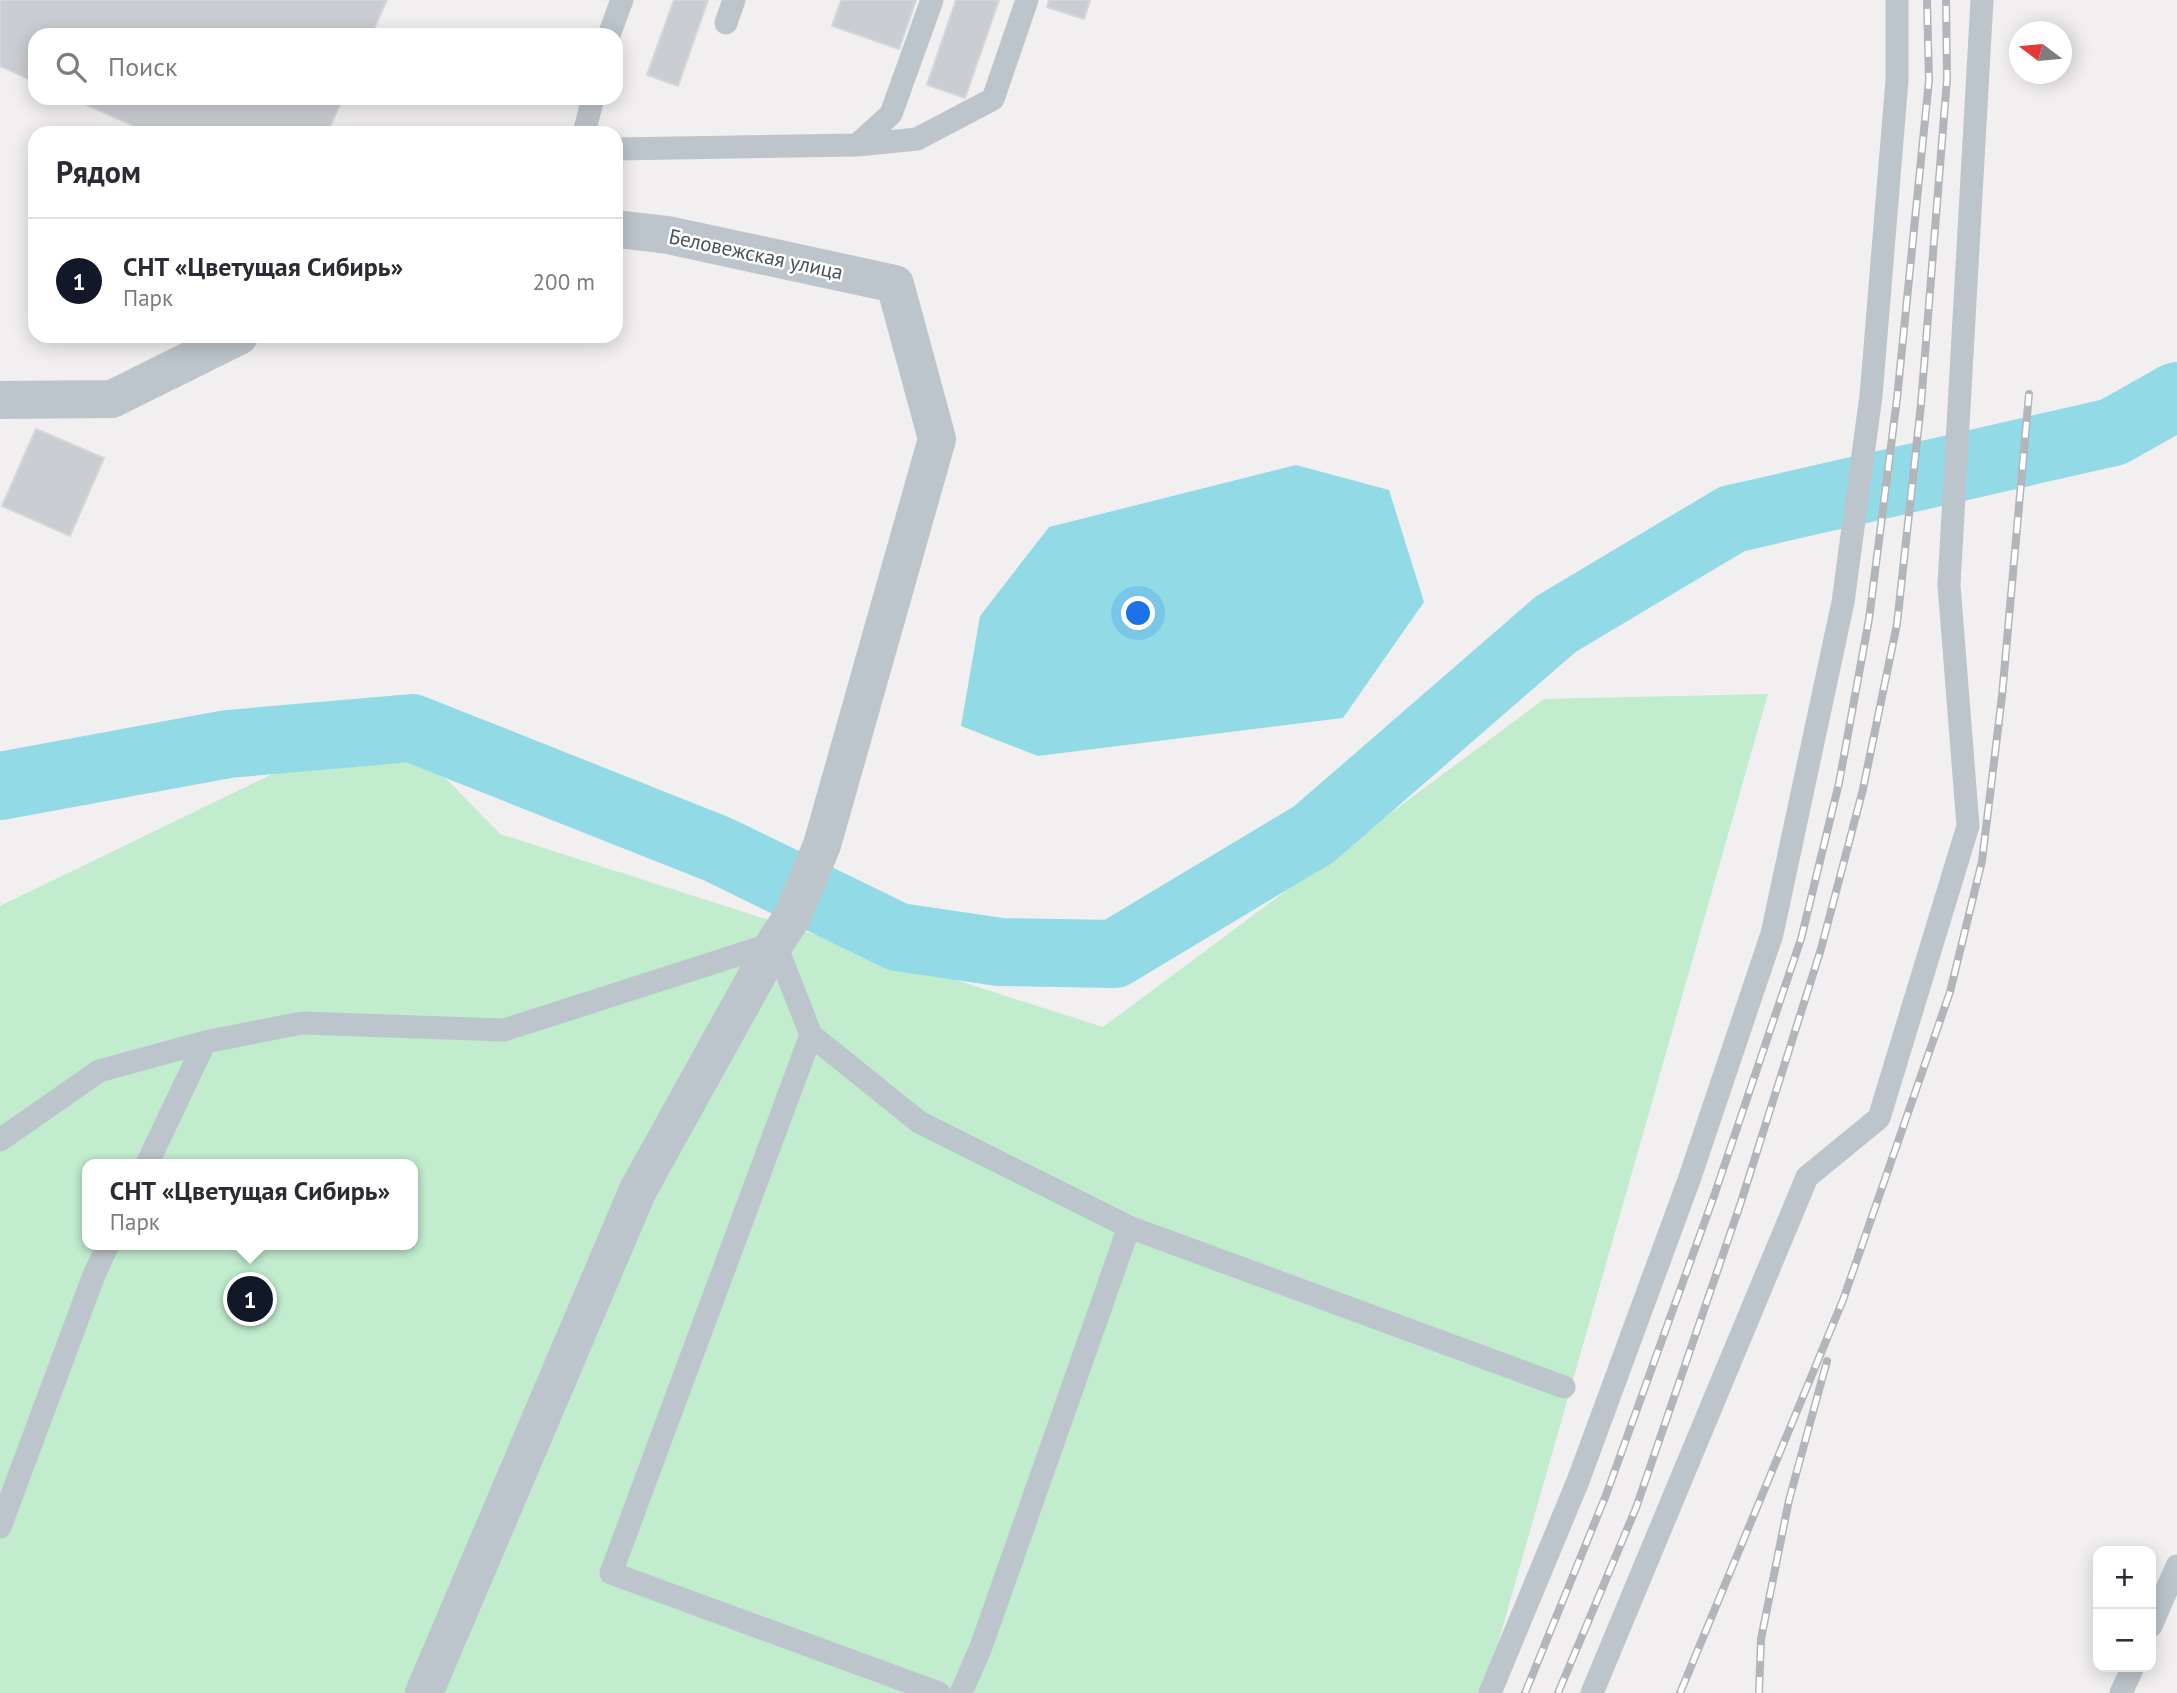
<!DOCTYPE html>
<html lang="ru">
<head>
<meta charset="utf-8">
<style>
	:root { --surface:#fff; --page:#f2f2f3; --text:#2b2b33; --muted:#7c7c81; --line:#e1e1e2; --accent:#111827 }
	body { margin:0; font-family:"PT Sans",sans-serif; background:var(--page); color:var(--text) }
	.controls { position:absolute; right:21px; bottom:21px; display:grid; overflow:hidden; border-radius:14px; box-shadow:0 4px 18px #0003 }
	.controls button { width:63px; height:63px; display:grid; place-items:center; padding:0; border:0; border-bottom:2px solid var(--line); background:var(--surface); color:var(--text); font:35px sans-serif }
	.compass { position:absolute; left:2009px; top:21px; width:63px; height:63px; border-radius:50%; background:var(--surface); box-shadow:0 4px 18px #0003; rotate:286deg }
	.you { position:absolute; left:1139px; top:614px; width:24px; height:24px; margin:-18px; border:5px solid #fff; border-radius:50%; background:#1a73e8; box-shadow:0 0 0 10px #1a73e833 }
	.badge { display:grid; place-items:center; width:46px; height:46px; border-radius:50%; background:var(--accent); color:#fff; font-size:23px; font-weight:700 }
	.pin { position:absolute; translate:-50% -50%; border:4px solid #fff; box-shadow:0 2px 7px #0006 }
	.popup { position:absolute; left:82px; top:1159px; width:336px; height:91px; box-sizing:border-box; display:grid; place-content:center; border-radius:14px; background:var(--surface); filter:drop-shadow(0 2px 5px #0005); font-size:23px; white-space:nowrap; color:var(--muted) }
	.popup b { font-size:26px; color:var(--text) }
	.popup::after { content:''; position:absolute; left:50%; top:100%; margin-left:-14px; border:14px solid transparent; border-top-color:var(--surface) }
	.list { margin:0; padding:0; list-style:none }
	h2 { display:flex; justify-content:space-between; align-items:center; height:91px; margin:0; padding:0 28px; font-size:30px }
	h2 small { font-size:23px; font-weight:400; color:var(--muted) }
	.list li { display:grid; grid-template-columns:46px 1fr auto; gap:21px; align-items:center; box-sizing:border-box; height:126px; padding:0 28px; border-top:2px solid var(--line) }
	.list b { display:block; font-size:26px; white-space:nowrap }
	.list p { margin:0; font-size:23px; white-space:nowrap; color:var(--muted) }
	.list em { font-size:23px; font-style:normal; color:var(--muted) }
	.icon { flex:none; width:38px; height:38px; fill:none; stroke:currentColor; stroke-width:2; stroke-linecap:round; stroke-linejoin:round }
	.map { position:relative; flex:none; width:2177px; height:1693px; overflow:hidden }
	.search { position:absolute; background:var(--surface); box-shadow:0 4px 18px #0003; left:28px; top:28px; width:595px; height:77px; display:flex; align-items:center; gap:18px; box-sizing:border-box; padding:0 24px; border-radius:21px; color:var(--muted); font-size:26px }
	.panel { position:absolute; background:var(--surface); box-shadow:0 4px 18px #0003; left:28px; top:126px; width:595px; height:217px; border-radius:21px }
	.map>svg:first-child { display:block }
	.green { fill:#c1ecce; fill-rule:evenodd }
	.water { fill:#92dbe6 }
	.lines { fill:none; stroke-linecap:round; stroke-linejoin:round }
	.river { stroke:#92dbe6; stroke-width:68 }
	.building { fill:#cacdd2; stroke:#d4d6da; stroke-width:2 }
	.service { stroke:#bcc5cb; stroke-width:23 }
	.minor { stroke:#bcc5cb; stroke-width:38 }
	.rail-casing { stroke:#b2b5b9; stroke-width:8 }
	.rail { stroke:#fff; stroke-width:5; stroke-dasharray:16; stroke-linecap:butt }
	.labels { text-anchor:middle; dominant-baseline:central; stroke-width:5; stroke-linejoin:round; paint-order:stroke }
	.street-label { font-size:21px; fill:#49545b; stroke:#fff }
</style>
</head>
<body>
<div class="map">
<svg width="2177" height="1693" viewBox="0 0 2177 1693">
	<rect width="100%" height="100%" fill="#f2eff0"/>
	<path class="green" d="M1768,694L1484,1693H0V906L318,752L398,729L500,834L1103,1027L1544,699ZM87,1164H413V1245H87Z"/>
	<path class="water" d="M1296,465L1389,490L1424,602L1343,718L1038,756L961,726L980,616L1049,527Z"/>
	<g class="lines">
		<path class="river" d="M0,786L228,744L412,728L717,849L898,937L1000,952L1114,954L1314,834L1556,624L1732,519L2113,432L2177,396"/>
	</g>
	<path class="building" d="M0,0H387L371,35H35V82L0,66Z
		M674,0H708L678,86L647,75Z
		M841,0H916L899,49L832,26Z
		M956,0H999L965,98L927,85Z
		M1049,0H1090L1084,19L1047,7Z
		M71,98H343L327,133H150Z
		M36,429L104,458L70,536L2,506Z"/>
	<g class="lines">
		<path class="service" d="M726,23L734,0
			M609,35L622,0
			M584,133L593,98
			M857,145L917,139L993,99L1027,0
			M616,149L857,145L891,114L932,0
			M811,1035L611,1573L939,1693
			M0,1140L99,1071L205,1042L302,1023L504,1030L775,943L811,1035L919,1122L1129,1227L1564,1387
			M147,1164L205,1042
			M0,1527L94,1275L108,1245
			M2151,1626L2177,1566
			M961,1693L981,1647L1129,1227
			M1490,1693L1578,1481L1689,1180L1772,934L1843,602L1871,396L1897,80V0
			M1592,1693L1807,1177L1879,1118L1968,826L1949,585L1982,0
			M2121,1693L2133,1667"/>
		<path class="minor" d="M0,400L112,399L239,336
			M424,1693L638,1190L775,943L792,917L822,845L937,439L895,284L668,235L616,229"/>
		<defs>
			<path id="rail" d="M1525,1693L1606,1495L1714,1196L1801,939L1839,783L1869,619L1897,399L1929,80L1927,0
				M1558,1693L1636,1508L1741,1202L1821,949L1863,789L1897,624L1921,404L1947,79L1946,0
				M1680,1693L1843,1300L1950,992L1982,861L2002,696L2029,394
				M1759,1693L1761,1639L1789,1500L1827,1361"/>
		</defs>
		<use href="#rail" class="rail-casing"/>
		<use href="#rail" class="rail"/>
	</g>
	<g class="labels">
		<g class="street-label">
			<text transform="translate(756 254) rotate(12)">Беловежская улица</text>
		</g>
	</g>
</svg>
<div class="controls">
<button>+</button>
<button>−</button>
</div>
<svg class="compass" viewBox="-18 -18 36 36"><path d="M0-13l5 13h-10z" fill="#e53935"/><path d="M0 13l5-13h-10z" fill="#7c7c81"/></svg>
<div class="you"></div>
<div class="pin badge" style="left:250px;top:1299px">1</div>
<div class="popup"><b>СНТ «Цветущая Сибирь»</b>Парк</div>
<div class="search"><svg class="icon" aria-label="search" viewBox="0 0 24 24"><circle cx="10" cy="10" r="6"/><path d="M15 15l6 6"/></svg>Поиск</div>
<section class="panel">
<h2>Рядом<small></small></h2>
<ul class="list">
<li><span class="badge">1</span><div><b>СНТ «Цветущая Сибирь»</b><p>Парк</p></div><em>200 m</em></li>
</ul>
</section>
</div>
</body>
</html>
